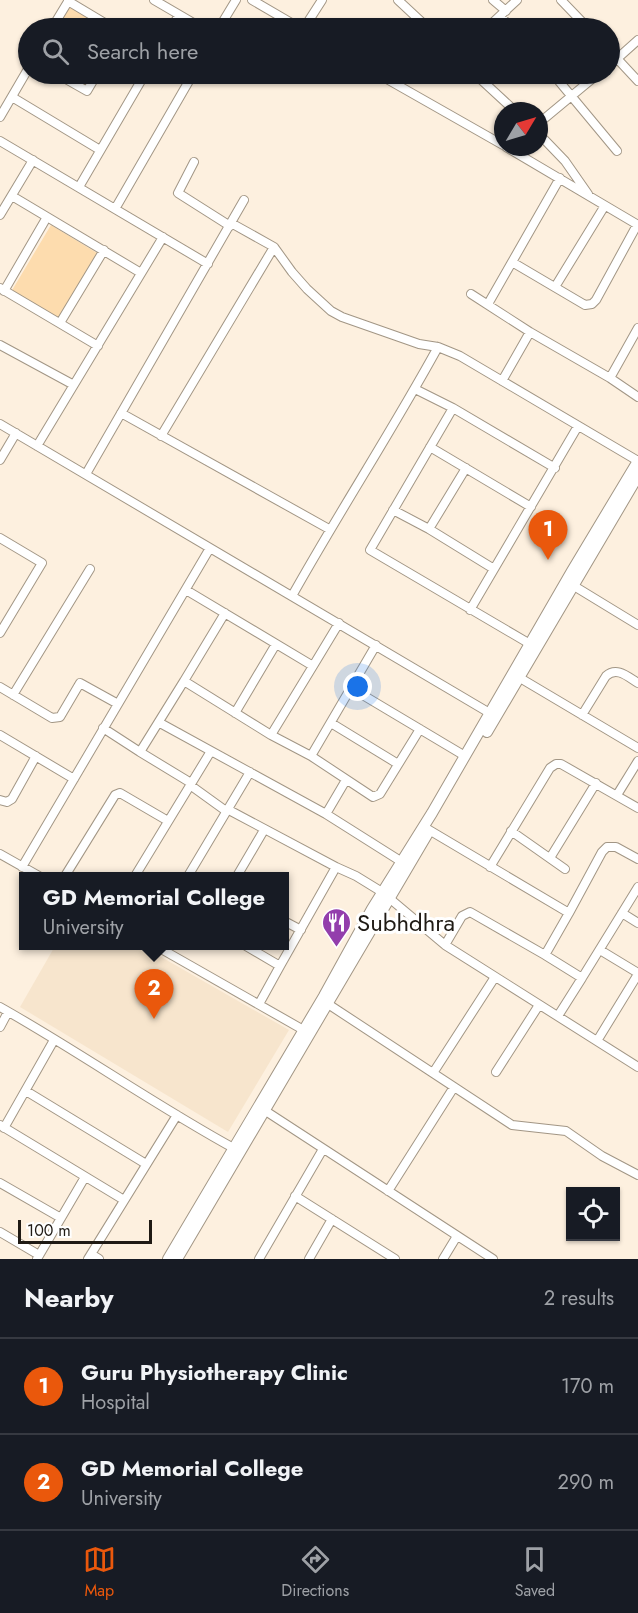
<!DOCTYPE html>
<html lang="en">
<head>
<meta charset="utf-8">
<style>
	:root { --surface:#171b24; --page:#242831; --text:#f1f3f6; --muted:#9ea1a6; --line:#363941; --accent:#ea580c }
	body { margin:0; font-family:Jost,sans-serif; background:var(--page); color:var(--text) }
	.controls { position:absolute; right:18px; bottom:18px; display:grid; overflow:hidden; border-radius:0px; box-shadow:0 2px 4px #0004 }
	.controls button { width:54px; height:54px; display:grid; place-items:center; padding:0; border:0; border-bottom:2px solid var(--line); background:var(--surface); color:var(--text); font:30px sans-serif }
	.compass { position:absolute; left:494px; top:102px; width:54px; height:54px; border-radius:50%; background:var(--surface); box-shadow:0 2px 4px #0004; rotate:52deg }
	.scale { position:absolute; left:18px; bottom:15px; width:134px; box-sizing:border-box; padding-left:6px; border:3px solid #1f1a14; border-top:0; font-size:16px; line-height:21px; white-space:nowrap; color:#1f1a14; -webkit-text-stroke:4px #fff; paint-order:stroke }
	.you { position:absolute; left:358px; top:687px; width:21px; height:21px; margin:-15px; border:4px solid #fff; border-radius:50%; background:#1a73e8; box-shadow:0 0 0 9px #1a73e833 }
	.badge { display:grid; place-items:center; width:39px; height:39px; border-radius:50%; background:var(--accent); color:#fff; font-size:20px; font-weight:700 }
	.pin { position:absolute; translate:-50% -50px; filter:drop-shadow(0 2px 3px #0008) }
	.pin::after { content:''; position:absolute; top:32px; width:21px; height:18px; background:inherit; clip-path:polygon(0 0,100% 0,50% 100%) }
	.popup { position:absolute; left:19px; top:872px; width:270px; height:78px; box-sizing:border-box; display:grid; place-content:center; border-radius:0px; background:var(--surface); filter:drop-shadow(0 2px 4px #0005); font-size:20px; white-space:nowrap; color:var(--muted) }
	.popup b { font-size:22px; color:var(--text) }
	.popup::after { content:''; position:absolute; left:50%; top:100%; margin-left:-12px; border:12px solid transparent; border-top-color:var(--surface) }
	.list { margin:0; padding:0; list-style:none }
	h2 { display:flex; justify-content:space-between; align-items:center; height:78px; margin:0; padding:0 24px; font-size:26px }
	h2 small { font-size:20px; font-weight:400; color:var(--muted) }
	.list li { display:grid; grid-template-columns:39px 1fr auto; gap:18px; align-items:center; box-sizing:border-box; height:96px; padding:0 24px; border-top:2px solid var(--line) }
	.list b { display:block; font-size:22px; white-space:nowrap }
	.list p { margin:0; font-size:20px; white-space:nowrap; color:var(--muted) }
	.list em { font-size:20px; font-style:normal; color:var(--muted) }
	.icon { flex:none; width:33px; height:33px; fill:none; stroke:currentColor; stroke-width:2; stroke-linecap:round; stroke-linejoin:round }
	.map { position:relative; flex:none; width:638px; height:1259px; overflow:hidden }
	.search { position:absolute; background:var(--surface); box-shadow:0 2px 4px #0004; left:18px; right:18px; top:18px; height:66px; display:flex; align-items:center; gap:15px; box-sizing:border-box; padding:0 21px; border-radius:33px; color:var(--muted); font-size:22px }
	.sheet { height:270px; background:var(--surface) }
	nav { display:flex; justify-content:space-around; align-items:center; box-sizing:border-box; height:84px; border-top:2px solid var(--line); background:var(--surface); font-size:16px; color:var(--muted) }
	nav a { display:grid; justify-items:center; gap:3px }
	nav .on { color:var(--accent) }
	.map>svg:first-child { display:block }
	.built { fill:#f7e5cd }
	.green { fill:#fddcae }
	.lines { fill:none; stroke-linecap:round; stroke-linejoin:round }
	.minor-casing { stroke:#a29685; stroke-width:10 }
	.tertiary-casing { stroke:#a29685; stroke-width:12 }
	.minor { stroke:#fff; stroke-width:8 }
	.tertiary { stroke:#fff; stroke-width:10 }
	.labels { text-anchor:middle; dominant-baseline:central; stroke-width:6; stroke-linejoin:round; paint-order:stroke }
	.poi-label { font-size:24px; fill:#1f1a14; stroke:#fff; text-anchor:start }
</style>
</head>
<body>
<div class="map">
<svg width="638" height="1259" viewBox="0 0 638 1259">
	<rect width="100%" height="100%" fill="#fdf0df"/>
	<path class="built" d="M55,946H142L289,1030L228,1132L20,1007Z"/>
	<path class="green" d="M70,7L106,28H57Z
		M51,225L97,253L58,319L11,292Z"/>
	<g class="lines">
		<defs>
			<path id="minor" d="M154,0L202,28
				M252,0L300,28
				M398,0L428,28
				M493,0L506,11
				M561,0L588,28
				M68,1L113,28
				M500,16L512,28
				M52,28L69,0
				M171,28L179,15
				M219,28L236,0
				M304,28L322,0
				M487,28L517,0
				M610,51L638,81
				M610,65L638,40
				M57,74L87,91L97,74
				M378,74L503,145
				M475,74L515,111
				M553,74L617,151
				M12,97L100,150
				M0,117L28,69
				M539,123L598,74
				M539,134L565,161L588,194
				M0,141L208,264
				M506,147L638,225
				M194,162L178,193L230,226
				M79,187L145,74
				M12,196L141,273
				M115,209L193,74
				M0,215L33,160
				M231,223L274,247L292,272L307,289L331,311L342,317L419,344L438,347
				M512,262L560,178
				M555,287L604,207
				M0,288L98,346
				M4,291L47,217
				M471,294L530,332L610,378L638,397
				M488,304L512,262L585,305L592,304L596,300L637,225
				M60,323L104,250
				M0,345L72,384
				M610,378L638,328
				M502,381L530,332
				M415,389L453,408L555,468
				M453,408L370,550L530,644
				M121,413L329,529
				M0,424L493,715
				M161,436L274,247
				M37,446L163,237
				M430,447L531,507
				M0,460L16,433
				M86,474L244,200
				M393,510L429,529L466,468
				M429,529L494,569
				M0,538L42,563L0,633
				M574,586L638,625
				M186,590L313,666L339,623
				M292,596C339,512 392,431 438,347L460,356L638,461
				M470,610L578,426
				M515,675L638,748
				M184,681L225,613
				M0,687L52,718L60,717L80,683L118,704
				M351,688L465,756
				M13,695L90,569
				M235,713L276,644
				M582,715L606,676C617,666 628,677 638,683
				M160,723L326,814L402,862
				M331,723L398,764
				M103,728L140,752L184,681L271,735L313,666
				M0,735L74,779
				M271,735L311,756L376,645
				M140,752L191,783
				M311,756L373,797L380,794L420,729
				M190,785L226,811
				M617,795L638,761
				M0,800L7,802L12,799L36,756
				M227,809L336,867
				M326,814L346,780
				M424,827L569,913L602,852L607,847H616L638,859
				M511,831L565,869
				M0,854L39,876
				M550,858L596,783
				M22,867L210,548
				M490,867L550,768L556,764H561L638,808
				M65,876L115,795L120,793L168,821
				M135,876L211,751
				M188,876L250,772
				M237,876L264,830
				M569,913L545,955L582,978L638,887
				M622,913L638,923
				M284,921L301,930
				M445,945L462,916L470,912L545,955
				M156,946L307,1032
				M246,946L280,966L259,1004
				M600,950L638,973
				M280,966L336,867L356,876L382,892L445,945L638,1067
				M328,1004L512,1125L566,1131L602,1156L638,1175
				M0,1007C80,1052 156,1106 237,1150
				M558,1016L582,978
				M0,1027L8,1012
				M597,1041L638,974
				M496,1072L539,1005
				M433,1073L495,977
				M26,1091L146,1164
				M261,1108L493,1259
				M0,1125L124,1200
				M4,1128L54,1040
				M0,1183L61,1218
				M388,1191L454,1087
				M295,1196L395,1259
				M0,1232L39,1255
				M91,1254L99,1259
				M37,1259L85,1177
				M88,1259L177,1115
				M259,1259L323,1149
				M309,1259L332,1219
				M443,1259L457,1236"/>
			<path id="tertiary" d="M487,732L638,476
				M168,1259L324,996L372,909L432,813L572,571L638,461
				M177,1259L428,833"/>
		</defs>
		<use href="#minor" class="minor-casing"/>
		<use href="#tertiary" class="tertiary-casing"/>
		<use href="#minor" class="minor"/>
		<use href="#tertiary" class="tertiary"/>
	</g>
	<defs>
		<symbol id="restaurant-pin" viewBox="-11 -11 22 30"><path d="M0 17L-7.5 6A9.5 9.5 0 1 1 7.5 6Z" fill="#933eac" stroke="#fff"/><path d="M-5-6h1v4h1v-4h1v4h1v-4h1v5L-1.5 .5V6h-2V.5L-5-1ZM5-6V6H3V1.5H1.5Q1.5-4 5-6Z" fill="#fff"/></symbol>
	</defs>
	<g fill-rule="evenodd">
		<use href="#restaurant-pin" x="320" y="906" width="33" height="45"/>
	</g>
	<g class="labels">
		<g class="poi-label">
			<text x="357" y="922">Subhdhra</text>
		</g>
	</g>
</svg>
<div class="controls">
<button><svg class="icon" aria-label="locate" viewBox="0 0 24 24"><circle cx="12" cy="12" r="6"/><path d="M12 2v4M12 18v4M2 12h4M18 12h4"/></svg></button>
</div>
<svg class="compass" viewBox="-18 -18 36 36"><path d="M0-13l5 13h-10z" fill="#e53935"/><path d="M0 13l5-13h-10z" fill="#9ea1a6"/></svg>
<div class="scale">100 m</div>
<div class="you"></div>
<div class="pin badge" style="left:548px;top:560px">1</div>
<div class="pin badge" style="left:154px;top:1019px">2</div>
<div class="popup"><b>GD Memorial College</b>University</div>
<div class="search"><svg class="icon" aria-label="search" viewBox="0 0 24 24"><circle cx="10" cy="10" r="6"/><path d="M15 15l6 6"/></svg>Search here</div>
</div>
<section class="sheet">
<h2>Nearby<small>2 results</small></h2>
<ul class="list">
<li><span class="badge">1</span><div><b>Guru Physiotherapy Clinic</b><p>Hospital</p></div><em>170 m</em></li>
<li><span class="badge">2</span><div><b>GD Memorial College</b><p>University</p></div><em>290 m</em></li>
</ul>
</section>
<nav>
<a class="on"><svg class="icon" aria-label="map" viewBox="0 0 24 24"><path d="M3 6l6-2 6 2 6-2v14l-6 2-6-2-6 2zM9 4v14M15 6v14"/></svg>Map</a>
<a><svg class="icon" aria-label="directions" viewBox="0 0 24 24"><path d="M12 3l9 9-9 9-9-9zM9 14v-3h6M13 9l2 2-2 2"/></svg>Directions</a>
<a><svg class="icon" aria-label="saved" viewBox="0 0 24 24"><path d="M7 4h10v16l-5-4-5 4z"/></svg>Saved</a>
</nav>
</body>
</html>
